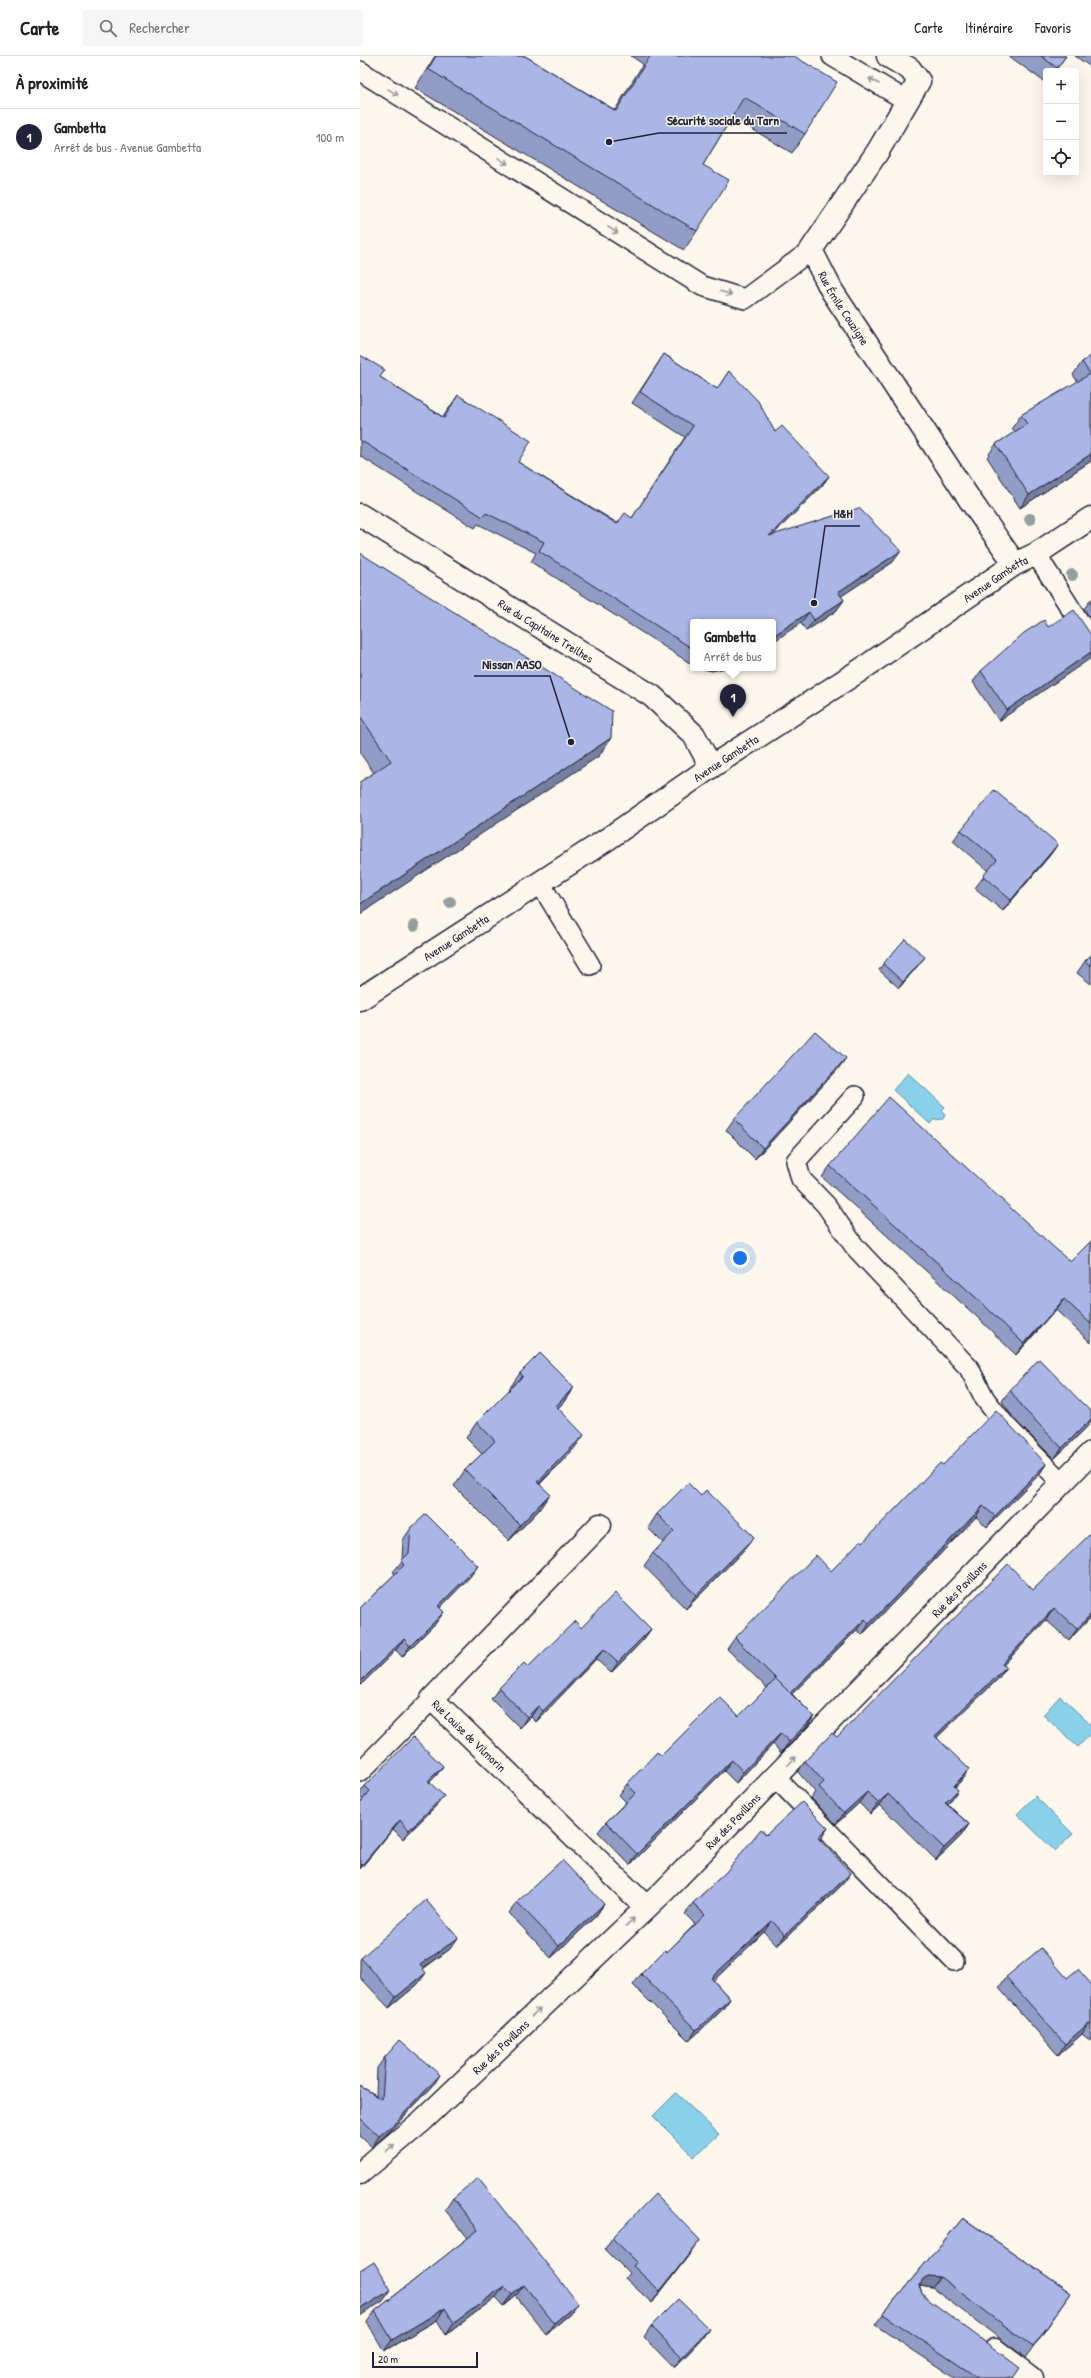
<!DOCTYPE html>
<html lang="fr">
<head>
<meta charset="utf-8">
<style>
	:root { --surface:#fff; --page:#f6f6f6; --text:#202124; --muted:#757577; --line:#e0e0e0; --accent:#22223b }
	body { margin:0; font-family:"Patrick Hand",sans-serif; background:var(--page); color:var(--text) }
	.controls { position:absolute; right:12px; top:12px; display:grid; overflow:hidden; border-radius:4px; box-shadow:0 4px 16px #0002 }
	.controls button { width:36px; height:36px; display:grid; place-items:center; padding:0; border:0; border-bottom:1px solid var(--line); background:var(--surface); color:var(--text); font:20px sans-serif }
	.scale { position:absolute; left:12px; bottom:10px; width:106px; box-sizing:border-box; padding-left:4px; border:2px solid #22223b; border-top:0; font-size:11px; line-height:14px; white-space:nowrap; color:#22223b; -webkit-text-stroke:3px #fbf7ec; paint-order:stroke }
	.you { position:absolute; left:380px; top:1202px; width:14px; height:14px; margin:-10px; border:3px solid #fff; border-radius:50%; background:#1a73e8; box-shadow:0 0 0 6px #1a73e833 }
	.badge { display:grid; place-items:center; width:26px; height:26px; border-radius:50%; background:var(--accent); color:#fff; font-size:13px; font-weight:700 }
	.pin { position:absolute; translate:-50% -33px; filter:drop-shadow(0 1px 2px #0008) }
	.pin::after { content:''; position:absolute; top:21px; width:14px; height:12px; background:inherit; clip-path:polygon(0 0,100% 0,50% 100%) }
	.popup { position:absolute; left:330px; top:563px; width:86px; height:52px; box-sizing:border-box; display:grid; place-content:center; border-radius:4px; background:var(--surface); filter:drop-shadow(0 1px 3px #0005); font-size:13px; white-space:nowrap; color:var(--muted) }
	.popup b { font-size:15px; color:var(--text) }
	.popup::after { content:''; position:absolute; left:50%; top:100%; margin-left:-8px; border:8px solid transparent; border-top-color:var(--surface) }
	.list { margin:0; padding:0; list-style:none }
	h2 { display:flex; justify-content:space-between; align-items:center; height:52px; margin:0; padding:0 16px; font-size:17px }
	h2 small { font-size:13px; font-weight:400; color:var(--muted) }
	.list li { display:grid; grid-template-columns:26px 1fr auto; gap:12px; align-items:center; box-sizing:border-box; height:56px; padding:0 16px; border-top:1px solid var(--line) }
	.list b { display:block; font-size:15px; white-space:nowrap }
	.list p { margin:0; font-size:13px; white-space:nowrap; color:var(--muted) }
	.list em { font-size:13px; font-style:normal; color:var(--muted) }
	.icon { flex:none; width:22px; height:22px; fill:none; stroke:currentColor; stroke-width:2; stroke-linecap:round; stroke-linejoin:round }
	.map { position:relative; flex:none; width:731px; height:2322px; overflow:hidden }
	header { display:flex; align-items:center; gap:24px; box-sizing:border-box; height:56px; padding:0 20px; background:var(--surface); border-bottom:1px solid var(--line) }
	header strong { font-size:19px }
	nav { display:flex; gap:22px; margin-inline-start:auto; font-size:14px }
	.search { width:280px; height:36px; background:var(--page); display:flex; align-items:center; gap:10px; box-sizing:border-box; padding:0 14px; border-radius:4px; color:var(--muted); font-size:15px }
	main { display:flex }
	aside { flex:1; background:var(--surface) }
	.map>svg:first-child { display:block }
	.water { fill:#89d1eb; stroke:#608ba5 }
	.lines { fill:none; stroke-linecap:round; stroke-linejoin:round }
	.lane-casing { stroke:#22223b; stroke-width:22 }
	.street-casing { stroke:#22223b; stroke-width:25 }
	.primary-casing { stroke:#22223b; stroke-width:25 }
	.lane { stroke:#fbf7ec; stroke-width:19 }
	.street { stroke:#fbf7ec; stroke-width:22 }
	.primary { stroke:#fbf7ec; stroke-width:22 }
	.tree { fill:#969e9d }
	.wall { fill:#929dc6; stroke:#22223b }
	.shaded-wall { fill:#777fa1; stroke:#22223b }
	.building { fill:#aab6e6; stroke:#22223b }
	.oneway { stroke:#99979c }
	.labels { text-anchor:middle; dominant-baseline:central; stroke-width:3; stroke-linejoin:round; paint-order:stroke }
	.street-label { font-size:12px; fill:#22223b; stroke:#fbf7ec }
	.leader { fill:none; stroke:#22223b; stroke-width:1.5 }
	.callout-dot { fill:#22223b; stroke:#fbf7ec; stroke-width:1.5 }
	.callout-label { font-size:13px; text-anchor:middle; font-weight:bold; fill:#22223b; stroke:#fbf7ec; stroke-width:3; stroke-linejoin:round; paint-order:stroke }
</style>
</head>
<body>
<header>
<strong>Carte</strong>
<div class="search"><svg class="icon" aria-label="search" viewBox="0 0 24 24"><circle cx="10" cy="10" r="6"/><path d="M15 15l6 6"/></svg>Rechercher</div>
<nav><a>Carte</a><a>Itinéraire</a><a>Favoris</a></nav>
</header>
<main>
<aside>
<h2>À proximité<small></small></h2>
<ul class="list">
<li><span class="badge">1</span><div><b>Gambetta</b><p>Arrêt de bus · Avenue Gambetta</p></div><em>100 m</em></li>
</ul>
</aside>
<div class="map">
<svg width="731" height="2322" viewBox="0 0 731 2322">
	<rect width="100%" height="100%" fill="#fbf7ec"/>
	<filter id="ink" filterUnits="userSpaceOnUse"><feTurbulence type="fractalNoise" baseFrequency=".025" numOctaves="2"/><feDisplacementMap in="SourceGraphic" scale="8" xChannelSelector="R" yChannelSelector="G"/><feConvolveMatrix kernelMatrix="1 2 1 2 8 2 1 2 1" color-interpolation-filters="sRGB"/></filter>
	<g filter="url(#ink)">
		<path class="water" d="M548,1017L585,1051L582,1054L585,1059L583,1063L573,1064L570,1068L533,1034Z
			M700,1640L731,1669V1677L718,1691L683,1659Z
			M675,1740L713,1778L695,1795L657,1758Z
			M316,2037L359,2078L334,2101L293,2060Z"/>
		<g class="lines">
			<defs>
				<path id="lane" d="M472,0L547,45
					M0,15L342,230L385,243L451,194
					M676,498L731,584
					M180,827L230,909
					M495,1040L436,1105L441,1123L466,1149L495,1191L609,1312L625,1343L646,1370L702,1427
					M0,1716L72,1643
					M416,1722L594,1905"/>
				<g id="street">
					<path id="s1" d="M528,0L550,13L559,25L518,95L451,194L472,235L610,444L655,508"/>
					<path id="s2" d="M0,459L292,640L334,679L351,711"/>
					<path id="s3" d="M240,1469L72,1643L286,1851"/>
					<path id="s4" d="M0,2117L62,2065L304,1835L731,1397"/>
					<path d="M635,2294L672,2322"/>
				</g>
				<g id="primary">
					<path id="s5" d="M0,943L246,784L351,711L502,613L655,508L676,498L731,462"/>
				</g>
			</defs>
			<use href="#lane" class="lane-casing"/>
			<use href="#street" class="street-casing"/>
			<use href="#primary" class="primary-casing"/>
			<use href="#lane" class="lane"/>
			<use href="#street" class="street"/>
			<use href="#primary" class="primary"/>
		</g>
		<g class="tree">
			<circle cx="670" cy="463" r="6"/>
			<circle cx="712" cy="519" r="6"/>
			<circle cx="90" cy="846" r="6"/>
			<circle cx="54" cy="870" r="6"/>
		</g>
		<path class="wall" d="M75,0H165L255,54L283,8L271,0H434L445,78L432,97L372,61L343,109L337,175L324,194L55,32Z
			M649,0H706L695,15H686V27Z
			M715,0H731V11Z
			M304,298L357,333L369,315L415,376L469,420L461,431L414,478L533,506L481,540L484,544L476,555L446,575L441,567L333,566V609L171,506L176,497L118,468L115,472L0,400V299L20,321L83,361L98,339L158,406L257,467L272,462L325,381L272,347Z
			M731,300V405L660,452L627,401L636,388L655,376L652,372L661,359L718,326L713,319L722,306Z
			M0,497L239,700L14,717L0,697Z
			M731,543V564L724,553Z
			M688,571L731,579L639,665L613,626L621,615Z
			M601,774L698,788L690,799L643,855L615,832L628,815L593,785Z
			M731,899V928L717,917L725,905Z
			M560,907L539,932L519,914L523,908Z
			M478,1013L395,1103L366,1074L374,1063Z
			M470,1110L710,1206L731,1185V1287L696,1254L656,1299L616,1260L462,1121Z
			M160,1317L214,1331L203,1347L198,1352L213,1394L180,1428L179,1454L149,1485L94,1430L105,1414L122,1398L106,1382L117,1366L150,1333H149Z
			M650,1334L727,1371L694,1403L654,1363L642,1345Z
			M686,1408L679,1419L627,1471L616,1461L502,1579L497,1574L432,1638L454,1660L447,1671L421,1697L413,1688L376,1727L364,1715L270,1809L238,1776L246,1766L266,1746L259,1739L267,1728L301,1700L379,1660L407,1632L367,1593L375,1582L471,1515L503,1486L583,1409Z
			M341,1440L394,1481L384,1494L326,1553L284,1510L293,1497L303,1487L288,1472L297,1458Z
			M51,1472L110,1521L80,1551L76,1567L42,1601L36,1594L0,1630V1552L35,1518L33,1516L42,1505L43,1484Z
			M673,1534L731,1561L709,1584L686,1564L643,1609L646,1611L638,1623L577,1681L601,1725L595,1731L590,1746L587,1748L609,1768L601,1780L576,1804L520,1749L510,1758L499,1747L476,1768L451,1742L455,1736L438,1716L445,1705Z
			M221,1572L291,1573L283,1584L251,1617L236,1603L176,1666L171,1661L160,1672L131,1643L139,1632L168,1611Z
			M83,1710L76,1720L70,1726L77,1749L43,1783L33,1773L0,1813V1747L3,1744L0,1741V1737L5,1730Z
			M406,1779L460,1784L483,1828L417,1890L404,1876L353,1924L370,1943L362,1954L329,1985L273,1929L281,1918L307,1896L335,1868L325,1858L333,1847Z
			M157,1846L244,1848L236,1860L191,1902L149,1857Z
			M90,1893L63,1913L58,1928L29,1952L0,1921V1904L1,1902Z
			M646,1921L707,1922L731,1928V1985L722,1978L698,1999L639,1932Z
			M25,2001L73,2030L27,2078L12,2091L0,2080V2030L16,2039L17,2012Z
			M93,2142L210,2258L186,2278L156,2240L144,2250L136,2241L86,2279L77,2264L24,2295L7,2266L15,2255L108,2182L85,2154Z
			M603,2162L711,2237L666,2302L572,2232L560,2230L561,2236L565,2241L653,2322H595L515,2269L523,2258Z
			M252,2182L332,2195L292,2247L265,2222L269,2217L245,2193Z
			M291,2270L341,2284L314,2312L284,2281Z"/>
		<path class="shaded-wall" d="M731,398V405L660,452L669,439Z
			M469,420L461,431L401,491L409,480Z
			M541,495L533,506L471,547L478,536Z
			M484,544L476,555L446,575L454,564Z
			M449,556L441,567L413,586V580Z
			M731,596V602L639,665L647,654Z
			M339,612H366L352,615Z
			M251,682L239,700L0,858V848Z
			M698,788L690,799L643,855L651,844Z
			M565,901L560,907L539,932L543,926Z
			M486,1002L478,1013L395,1103L403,1092Z
			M704,1243L696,1254L656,1299L664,1288Z
			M214,1331L203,1347L185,1366L196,1350Z
			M731,1363V1365L727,1371L694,1403L702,1392Z
			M224,1379L213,1394L166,1441L177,1426Z
			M686,1408L679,1419L627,1471L635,1460Z
			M190,1438L179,1454L149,1485L160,1469Z
			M623,1450L616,1461L502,1579L509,1568Z
			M394,1481L384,1494L326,1553L336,1539Z
			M118,1510L110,1521L71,1561L78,1550Z
			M694,1552L686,1564L634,1619L642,1608Z
			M84,1556L76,1567L42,1601L50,1590Z
			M731,1558V1561L709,1584L717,1573Z
			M505,1563L497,1574L423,1647L430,1637Z
			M291,1573L283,1584L251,1617L258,1606Z
			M44,1583L36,1594L0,1630V1626Z
			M244,1593L236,1603L176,1666L183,1655Z
			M646,1611L638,1623L567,1691L575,1680Z
			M178,1650L171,1661L160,1672L167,1661Z
			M454,1660L447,1671L421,1697L429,1686Z
			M421,1677L413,1688L376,1727L383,1716Z
			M372,1704L364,1715L270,1809L277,1798Z
			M83,1710L76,1720L62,1734L68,1725Z
			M609,1713L601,1725L586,1741L594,1730Z
			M598,1734L590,1746L578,1758L585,1747Z
			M507,1736L499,1747L476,1768L484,1757Z
			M528,1738L520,1749L510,1758L518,1747Z
			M84,1740L77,1749L43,1783L49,1774Z
			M40,1764L33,1773L0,1813L2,1809Z
			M609,1768L601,1780L576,1804L584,1792Z
			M468,1772L460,1784L450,1793L458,1782Z
			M491,1817L483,1828L417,1890L425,1879Z
			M244,1848L236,1860L191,1902L199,1890Z
			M412,1865L404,1876L344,1934L351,1922Z
			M98,1882L90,1893L52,1920L60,1909Z
			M66,1917L58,1928L29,1952L36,1941Z
			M370,1943L362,1954L329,1985L336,1974Z
			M729,1967L722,1978L698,1999L705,1988Z
			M80,2019L73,2030L27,2078L12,2091L19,2080Z
			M340,2184L332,2195L292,2247L300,2235Z
			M568,2220L580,2221L572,2232L560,2230L555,2234L563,2223Z
			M164,2229L156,2240L144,2250L152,2239Z
			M144,2230L136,2241L86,2279L94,2267Z
			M31,2234L23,2245L0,2260V2253Z
			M218,2247L210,2258L186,2278L194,2267Z
			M85,2252L77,2264L24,2295L32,2284Z
			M349,2273L341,2284L314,2312L322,2301Z"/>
		<path class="building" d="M76,0H165L256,55L290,0H434L477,26L445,78L384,41L343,109L369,124L337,175L68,13Z
			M681,0H706L697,12Z
			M304,298L357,333L369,315L398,345L415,376L422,370L469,420L409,480L499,452L541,495L478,536L484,544L454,564L449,556L413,580V566H333V593L179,495L184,486L126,457L123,461L0,384V299L25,314L20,321L84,362L98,339L171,385L158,406L257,468L265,457L272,462L333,370L280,336Z
			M731,300V398L669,439L636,388L667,368L661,359L730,318L722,306Z
			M0,497L252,655L251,682L0,848V726L31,705L0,660Z
			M714,554L731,579V596L647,654L621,615L664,577L684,564L688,571Z
			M634,734L698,788L651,844L623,820L637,804L601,774Z
			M545,883L565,901L543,926L523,908Z
			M731,899V910L725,905Z
			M455,975L486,1002L403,1092L374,1063Z
			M529,1041L710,1206L731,1185V1268L704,1243L664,1288L624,1249L470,1110Z
			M180,1297L214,1331L196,1350L224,1379L177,1426L190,1438L160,1469L105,1414L135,1385L117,1366L163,1320L160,1317Z
			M679,1303L731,1356V1363L702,1392L662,1351L650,1334Z
			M636,1354L686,1408L635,1460L623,1450L509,1568L505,1563L430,1637L454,1660L429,1686L421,1677L383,1716L372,1704L277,1798L246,1766L276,1737L267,1728L297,1696L301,1700L360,1641L379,1660L416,1623L429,1636L375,1582L456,1499L471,1515L501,1484L503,1486L580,1407L583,1409Z
			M328,1427L341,1440L346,1434L394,1481L336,1539L293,1497L314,1475L297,1458Z
			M66,1458L118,1510L78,1550L84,1556L50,1590L44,1583L0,1626V1552L44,1509L41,1505L49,1497L51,1472Z
			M731,1477V1558L717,1573L694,1552L642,1608L646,1611L575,1680L609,1713L594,1730L598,1734L585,1747L609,1768L584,1792L528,1738L518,1747L507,1736L484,1757L459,1731L464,1726L445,1705L472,1677L477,1681L648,1508L673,1534Z
			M255,1537L291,1573L258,1606L244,1593L183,1655L178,1650L167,1661L139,1632L164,1607L168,1611L215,1565L221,1572Z
			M53,1681L83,1710L68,1725L84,1740L49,1774L40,1764L2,1809L0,1807V1747L10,1735L5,1730Z
			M442,1746L468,1772L458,1782L491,1817L425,1879L412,1865L351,1922L370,1943L336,1974L281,1918L305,1894L307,1896L345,1859L333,1847L366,1816L401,1773L406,1779Z
			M202,1804L244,1848L199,1890L157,1846Z
			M66,1844L98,1882L60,1909L66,1917L36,1941L1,1902Z
			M681,1892L707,1922L718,1913L731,1928V1968L729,1967L705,1988L646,1921Z
			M40,1984L80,2019L35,2067L19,2080L0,2062V2030L22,2043L25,2001Z
			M118,2122L218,2247L194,2267L164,2229L152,2239L144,2230L94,2267L85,2252L32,2284L15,2255L118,2174L93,2142Z
			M295,2138L340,2184L300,2235L273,2210L277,2206L252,2182Z
			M603,2162L711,2237L673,2291L580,2221L568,2220L563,2223L560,2229L561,2236L565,2241L660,2312L653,2322H618L523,2258Z
			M14,2206L31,2234L0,2253V2215Z
			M318,2243L349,2273L322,2301L291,2270Z"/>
		<defs><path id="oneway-shaft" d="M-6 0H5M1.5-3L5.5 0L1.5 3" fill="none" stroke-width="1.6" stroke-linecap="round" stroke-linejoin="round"/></defs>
		<g class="oneway">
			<use href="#oneway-shaft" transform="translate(514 25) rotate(-150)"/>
			<use href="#oneway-shaft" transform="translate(33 36) rotate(32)"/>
			<use href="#oneway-shaft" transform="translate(143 105) rotate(32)"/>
			<use href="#oneway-shaft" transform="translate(253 174) rotate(32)"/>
			<use href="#oneway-shaft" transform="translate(366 237) rotate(18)"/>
			<use href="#oneway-shaft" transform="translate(432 1705) rotate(-46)"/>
			<use href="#oneway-shaft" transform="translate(270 1866) rotate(-43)"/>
			<use href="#oneway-shaft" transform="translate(176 1956) rotate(-44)"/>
			<use href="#oneway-shaft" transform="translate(30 2092) rotate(-40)"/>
		</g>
	</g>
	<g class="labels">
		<g class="street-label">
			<text stroke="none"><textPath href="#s1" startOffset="308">Rue Émile Couzigne</textPath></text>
			<text stroke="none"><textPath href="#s5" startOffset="762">Avenue Gambetta</textPath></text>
			<text stroke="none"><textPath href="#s2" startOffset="219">Rue du Capitaine Treilhes</textPath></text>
			<text stroke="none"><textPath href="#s5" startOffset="438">Avenue Gambetta</textPath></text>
			<text stroke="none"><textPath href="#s5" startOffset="114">Avenue Gambetta</textPath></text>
			<text stroke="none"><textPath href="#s4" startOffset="837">Rue des Pavillons</textPath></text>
			<text stroke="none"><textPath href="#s3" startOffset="294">Rue Louise de Vilmorin</textPath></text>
			<text stroke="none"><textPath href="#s4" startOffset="513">Rue des Pavillons</textPath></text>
			<text stroke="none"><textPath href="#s4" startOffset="189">Rue des Pavillons</textPath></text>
		</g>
	</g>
	<path class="leader" d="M249 86L299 77H427M454 547L465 470H500M211 686L190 620H114"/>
	<g class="callout-dot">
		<circle cx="249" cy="86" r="4"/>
		<circle cx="454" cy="547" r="4"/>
		<circle cx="211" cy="686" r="4"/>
	</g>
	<g class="callout-label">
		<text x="363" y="69">Sécurité sociale du Tarn</text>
		<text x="483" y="462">H&amp;H</text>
		<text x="152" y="613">Nissan AASO</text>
	</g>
</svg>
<div class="controls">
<button>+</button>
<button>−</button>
<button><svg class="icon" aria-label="locate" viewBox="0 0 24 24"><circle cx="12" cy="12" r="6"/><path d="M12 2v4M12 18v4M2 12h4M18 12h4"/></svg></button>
</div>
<div class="scale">20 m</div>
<div class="you"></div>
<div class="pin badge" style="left:373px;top:661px">1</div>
<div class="popup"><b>Gambetta</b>Arrêt de bus</div>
</div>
</main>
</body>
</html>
